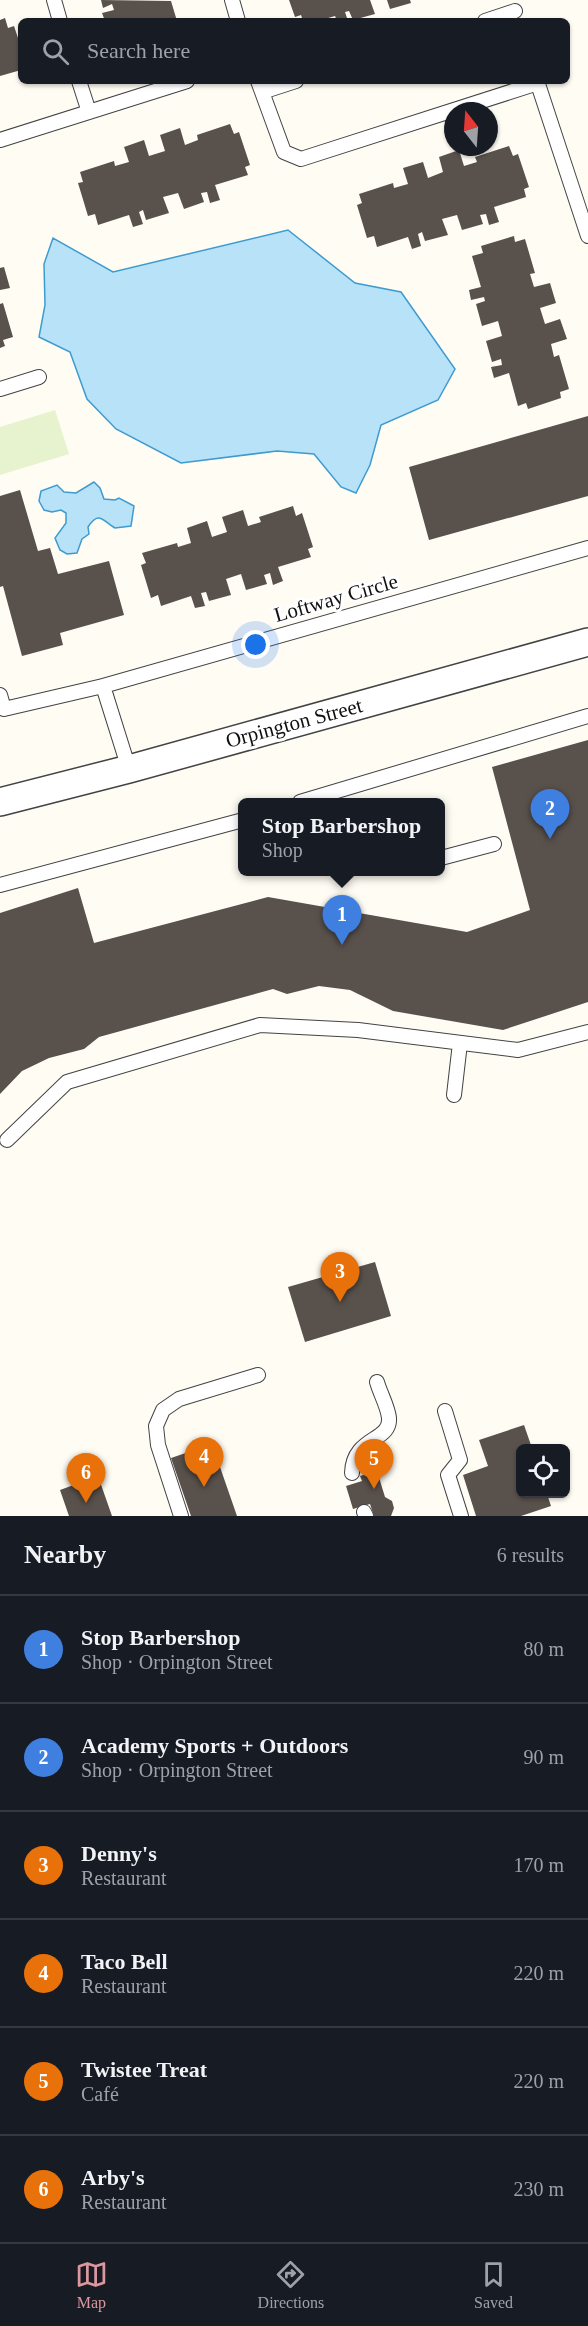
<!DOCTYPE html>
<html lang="en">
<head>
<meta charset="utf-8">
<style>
	:root { --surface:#171b24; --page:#20242c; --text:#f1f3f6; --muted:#9ea1a6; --line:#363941; --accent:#dc969e }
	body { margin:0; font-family:"Times New Roman",serif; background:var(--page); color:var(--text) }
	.controls { position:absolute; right:18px; bottom:18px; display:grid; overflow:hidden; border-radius:9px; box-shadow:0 2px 4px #0004 }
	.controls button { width:54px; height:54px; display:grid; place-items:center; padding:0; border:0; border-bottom:2px solid var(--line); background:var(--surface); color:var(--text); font:30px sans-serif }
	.compass { position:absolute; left:444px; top:102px; width:54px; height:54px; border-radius:50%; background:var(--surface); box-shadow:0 2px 4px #0004; rotate:343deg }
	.you { position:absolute; left:256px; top:645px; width:21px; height:21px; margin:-15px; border:4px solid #fff; border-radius:50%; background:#1a73e8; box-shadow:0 0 0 9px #1a73e833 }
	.badge { display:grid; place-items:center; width:39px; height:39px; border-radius:50%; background:var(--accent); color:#fff; font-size:20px; font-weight:700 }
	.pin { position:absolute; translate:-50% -50px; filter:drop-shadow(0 2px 3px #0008) }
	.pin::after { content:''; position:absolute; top:32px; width:21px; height:18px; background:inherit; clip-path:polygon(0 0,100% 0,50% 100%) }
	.popup { position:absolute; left:238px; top:798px; width:207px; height:78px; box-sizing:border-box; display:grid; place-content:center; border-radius:9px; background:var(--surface); filter:drop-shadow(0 2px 4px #0005); font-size:20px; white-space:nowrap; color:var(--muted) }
	.popup b { font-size:22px; color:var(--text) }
	.popup::after { content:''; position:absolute; left:50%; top:100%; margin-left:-12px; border:12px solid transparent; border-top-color:var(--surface) }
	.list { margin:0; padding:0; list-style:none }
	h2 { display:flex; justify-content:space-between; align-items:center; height:78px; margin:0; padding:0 24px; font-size:26px }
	h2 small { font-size:20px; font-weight:400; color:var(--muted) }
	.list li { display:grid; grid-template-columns:39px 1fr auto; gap:18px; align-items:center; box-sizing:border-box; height:108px; padding:0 24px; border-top:2px solid var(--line) }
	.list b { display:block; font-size:22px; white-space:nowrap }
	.list p { margin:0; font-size:20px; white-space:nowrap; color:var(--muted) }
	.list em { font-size:20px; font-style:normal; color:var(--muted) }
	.icon { flex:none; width:33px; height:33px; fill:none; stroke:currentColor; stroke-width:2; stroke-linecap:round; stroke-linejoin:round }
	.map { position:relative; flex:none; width:588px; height:1516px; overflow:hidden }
	.search { position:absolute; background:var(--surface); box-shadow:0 2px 4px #0004; left:18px; right:18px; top:18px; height:66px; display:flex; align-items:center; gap:15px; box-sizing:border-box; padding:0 21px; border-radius:9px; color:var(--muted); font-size:22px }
	.sheet { height:726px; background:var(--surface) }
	nav { display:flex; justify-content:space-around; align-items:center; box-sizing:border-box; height:84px; border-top:2px solid var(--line); background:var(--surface); font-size:16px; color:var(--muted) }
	nav a { display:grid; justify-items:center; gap:3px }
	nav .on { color:var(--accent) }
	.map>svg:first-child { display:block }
	.pitch { fill:#e7f2ce }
	.water { fill:#b8e2f7; stroke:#3e9bcf; stroke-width:1.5 }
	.building { fill:#59514c }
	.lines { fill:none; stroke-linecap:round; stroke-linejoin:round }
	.lane-casing { stroke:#434343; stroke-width:16 }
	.street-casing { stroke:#434343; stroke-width:30 }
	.lane { stroke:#fff; stroke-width:14 }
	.street { stroke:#fff; stroke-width:27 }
	.labels { text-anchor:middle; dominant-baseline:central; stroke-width:6; stroke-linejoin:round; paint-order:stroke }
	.street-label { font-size:21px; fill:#101010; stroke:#fff }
</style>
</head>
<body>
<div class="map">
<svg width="588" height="1516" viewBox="0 0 588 1516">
	<rect width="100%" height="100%" fill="#fffcf4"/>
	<path class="pitch" d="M55,410L69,454L0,475V427Z"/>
	<path class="water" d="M288,230L355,283L401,292L455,369L438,400L381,425L370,465L356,493L341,487L314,454L277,451L181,463L116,429L87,399L70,352L39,337L45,305L44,264L53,238L113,272Z
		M94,482L100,488L104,499L115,500L119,498L134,506L131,526L115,528C103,521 99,510 88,527L89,534L82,539L77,553L67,554L60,550L55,538L66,523V513L61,510L52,512L44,510L39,501L41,491L57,485L64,492L76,493Z"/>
	<path class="building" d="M101,0L171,1L177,21H121L120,19L105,21L102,13L114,10L112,4L103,8Z
		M289,0H370L375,14L353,20L349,11L345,12L348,21H337L335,16L318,21H303L301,15L295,17Z
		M387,0H410L411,3L390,9Z
		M5,18L8,28L14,26L21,47V70L0,76V20Z
		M230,124L234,134L239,132L250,165L245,167L248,175L215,185L220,200L210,203L207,192L201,193L204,202L184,209L178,193L163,197L169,213L146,220L143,210L139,212L143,224L133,227L129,215L98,225L95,214L88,216L78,183L83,182L80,172L114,161L115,166L129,162L124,147L144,140L149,156L165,151L160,135L180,128L185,145L198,140L197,135Z
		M509,146L513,156L518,154L529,187L524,189L526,197L494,207L499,222L489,225L486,214L480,215L483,224L462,230L457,215L442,219L448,235L425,241L422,232L418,234L421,246L412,249L408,237L377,247L374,236L367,238L357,205L362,203L359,194L393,183L394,188L408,184L403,168L423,162L428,178L443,172L439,157L459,150L464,166L477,162L475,157Z
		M514,236L515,242L525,239L535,273L530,274L534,287L550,283L556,303L540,308L545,324L560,319L567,339L551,344L554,357L559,355L569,389L560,392L561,398L528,409L526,403L518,406L509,373L494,378L491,367L502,365L501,359L492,362L486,341L502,336L498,321L482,326L476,304L485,301L484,297L471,300L469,290L481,287L472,256L483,253L481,246Z
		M4,267L10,288L0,290V268Z
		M3,303L13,337L3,340L5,346L0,348V304Z
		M588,416V496L429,540L409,467Z
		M20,490L38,551L50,548L58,574L109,561L124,615L60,633L63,645L22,656L3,586L0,587V496Z
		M293,506L296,516L302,513L313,547L308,549L311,557L278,567L283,581L273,585L270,573L264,575L267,584L246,590L241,574L226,579L231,595L209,601L206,592L201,593L205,606L195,608L191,596L161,606L158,595L151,598L141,565L146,563L142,553L177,543L178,547L191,543L187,528L207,521L212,537L227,532L222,517L243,510L248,526L261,522L259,517Z
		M588,740V1002L503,1030L393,1011L350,990L319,986L287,994L273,989L99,1037L84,1049L49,1058L22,1071L0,1094V913L78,888L94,943L268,897L467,932L530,910L492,767Z
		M375,1262L391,1316L305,1342L288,1287Z
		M524,1425L532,1448H520V1494H547L551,1506L521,1516H476L463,1475L488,1466L479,1440Z
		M212,1444L237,1516H191L171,1458Z
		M377,1471L385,1497L392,1501L394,1508L391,1516H374L370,1504L353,1509L346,1486L362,1481L360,1476Z
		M98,1476L112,1516H69L60,1490Z"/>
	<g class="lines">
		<defs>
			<path id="lane" d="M54,0L60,21
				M232,0L238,21
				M485,21L515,11
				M79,81L89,112
				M258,81L284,152L301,159L538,83
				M537,81L588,236
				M262,92L296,81
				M0,140L187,81
				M0,389L39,377
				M103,686L129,769
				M0,695L4,709L103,686L588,548
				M300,802L588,716
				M441,858L494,844
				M0,885L243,820
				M454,1095L460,1043
				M7,1140L67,1082L260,1025L358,1030L518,1050L588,1032
				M445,1411L460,1460L448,1475L461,1516
				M352,1473C353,1436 391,1442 389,1418C388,1407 380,1393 377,1382
				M364,1512L366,1516
				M181,1516L158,1445L156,1426L163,1410L179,1399L258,1375"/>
			<path id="street" d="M0,802L129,769L588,642"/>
		</defs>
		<use href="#lane" class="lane-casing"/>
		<use href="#street" class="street-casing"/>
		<use href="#lane" class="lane"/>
		<use href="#street" class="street"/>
	</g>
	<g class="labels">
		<g class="street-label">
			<text transform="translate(336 598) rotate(-16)">Loftway Circle</text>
			<text transform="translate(294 723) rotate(-15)">Orpington Street</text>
		</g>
	</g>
</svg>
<div class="controls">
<button><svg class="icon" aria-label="locate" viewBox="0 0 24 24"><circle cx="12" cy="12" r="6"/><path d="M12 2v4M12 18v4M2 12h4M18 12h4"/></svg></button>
</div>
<svg class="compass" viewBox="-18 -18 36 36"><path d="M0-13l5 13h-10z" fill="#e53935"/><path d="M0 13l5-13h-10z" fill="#9ea1a6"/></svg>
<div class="you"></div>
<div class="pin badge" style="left:342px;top:945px;background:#3f7fe0">1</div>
<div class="popup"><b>Stop Barbershop</b>Shop</div>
<div class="pin badge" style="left:550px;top:839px;background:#3f7fe0">2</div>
<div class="pin badge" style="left:340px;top:1302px;background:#e8710a">3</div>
<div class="pin badge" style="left:204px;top:1487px;background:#e8710a">4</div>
<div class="pin badge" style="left:374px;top:1489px;background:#e8710a">5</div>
<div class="pin badge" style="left:86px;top:1503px;background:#e8710a">6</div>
<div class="search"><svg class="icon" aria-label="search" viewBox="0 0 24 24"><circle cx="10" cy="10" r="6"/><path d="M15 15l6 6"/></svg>Search here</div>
</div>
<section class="sheet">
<h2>Nearby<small>6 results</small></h2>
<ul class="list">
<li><span class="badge" style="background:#3f7fe0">1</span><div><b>Stop Barbershop</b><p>Shop · Orpington Street</p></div><em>80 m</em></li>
<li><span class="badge" style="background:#3f7fe0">2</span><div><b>Academy Sports + Outdoors</b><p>Shop · Orpington Street</p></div><em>90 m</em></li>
<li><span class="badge" style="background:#e8710a">3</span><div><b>Denny's</b><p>Restaurant</p></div><em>170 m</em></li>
<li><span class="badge" style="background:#e8710a">4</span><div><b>Taco Bell</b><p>Restaurant</p></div><em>220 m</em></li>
<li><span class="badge" style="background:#e8710a">5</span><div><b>Twistee Treat</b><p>Café</p></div><em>220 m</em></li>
<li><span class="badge" style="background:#e8710a">6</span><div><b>Arby's</b><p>Restaurant</p></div><em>230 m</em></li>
</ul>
</section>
<nav>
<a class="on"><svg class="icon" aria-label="map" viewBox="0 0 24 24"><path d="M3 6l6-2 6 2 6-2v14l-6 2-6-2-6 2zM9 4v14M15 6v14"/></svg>Map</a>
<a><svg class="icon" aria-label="directions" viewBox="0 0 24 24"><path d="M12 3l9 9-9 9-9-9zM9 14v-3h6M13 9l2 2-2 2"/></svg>Directions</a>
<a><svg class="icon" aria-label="saved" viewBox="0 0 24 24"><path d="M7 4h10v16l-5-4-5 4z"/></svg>Saved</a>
</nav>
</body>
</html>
